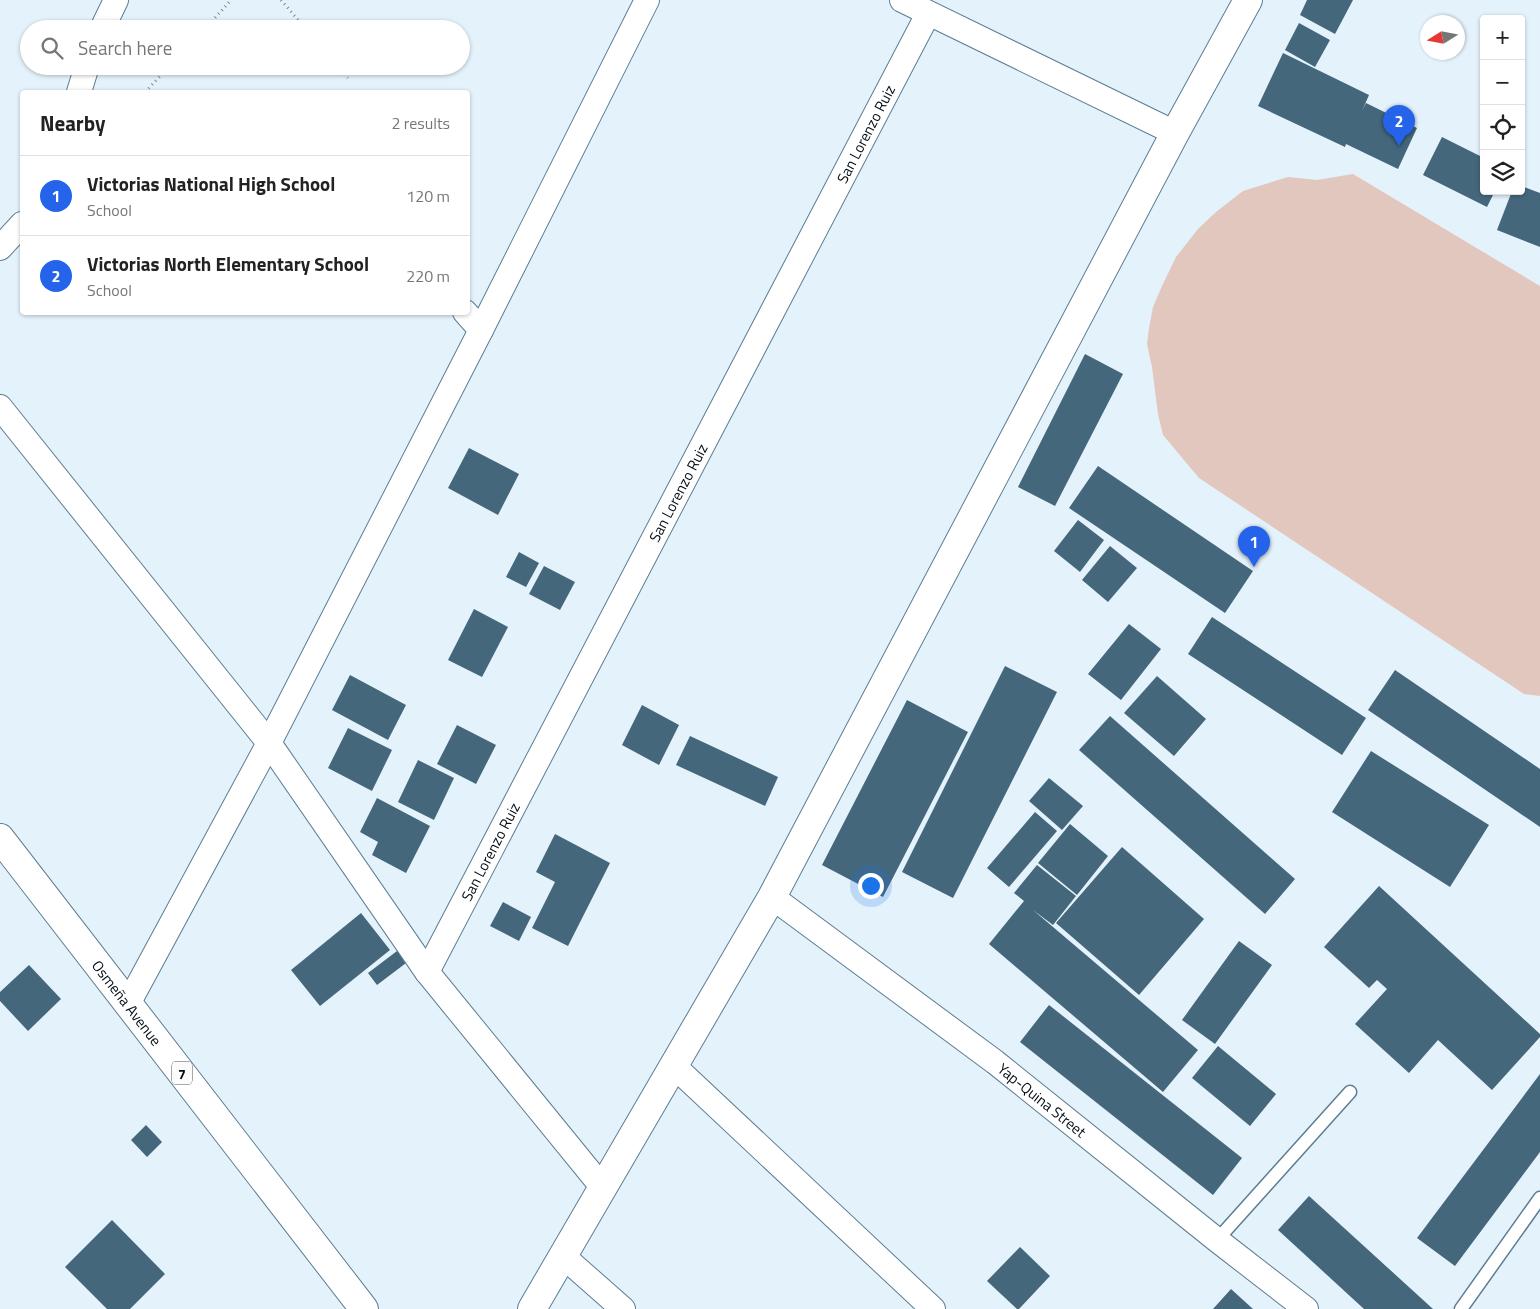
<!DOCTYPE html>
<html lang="en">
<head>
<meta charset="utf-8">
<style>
	:root { --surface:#fff; --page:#f2f2f2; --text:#222; --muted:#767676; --line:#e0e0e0; --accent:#2563eb }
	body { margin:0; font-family:"Titillium Web",sans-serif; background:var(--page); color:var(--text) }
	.controls { position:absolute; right:15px; top:15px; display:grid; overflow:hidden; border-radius:5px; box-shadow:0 1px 4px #0004 }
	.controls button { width:45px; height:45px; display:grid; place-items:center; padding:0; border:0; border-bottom:1px solid var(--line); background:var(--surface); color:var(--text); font:25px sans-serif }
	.compass { position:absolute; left:1420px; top:15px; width:45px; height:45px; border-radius:50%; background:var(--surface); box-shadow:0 1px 4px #0004; rotate:259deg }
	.you { position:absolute; left:870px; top:885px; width:18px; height:18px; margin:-12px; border:4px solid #fff; border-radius:50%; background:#1a73e8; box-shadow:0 0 0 8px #1a73e833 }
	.badge { display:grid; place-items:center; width:32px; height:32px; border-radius:50%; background:var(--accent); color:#fff; font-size:16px; font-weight:700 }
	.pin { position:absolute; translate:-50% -41px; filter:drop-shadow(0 1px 2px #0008) }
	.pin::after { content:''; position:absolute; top:26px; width:18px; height:15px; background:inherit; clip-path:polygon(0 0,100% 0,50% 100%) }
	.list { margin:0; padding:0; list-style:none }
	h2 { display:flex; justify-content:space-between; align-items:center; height:65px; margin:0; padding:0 20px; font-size:21px }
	h2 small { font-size:16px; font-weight:400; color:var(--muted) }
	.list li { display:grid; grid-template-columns:32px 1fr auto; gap:15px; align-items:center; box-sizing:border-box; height:80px; padding:0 20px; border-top:1px solid var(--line) }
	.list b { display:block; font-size:19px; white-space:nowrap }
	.list p { margin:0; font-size:16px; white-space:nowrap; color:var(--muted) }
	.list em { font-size:16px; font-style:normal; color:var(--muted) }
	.icon { flex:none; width:28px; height:28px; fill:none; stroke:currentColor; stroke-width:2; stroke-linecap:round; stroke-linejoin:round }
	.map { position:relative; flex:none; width:1540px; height:1309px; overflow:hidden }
	.search { position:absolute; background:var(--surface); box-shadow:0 1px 4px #0004; left:20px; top:20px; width:450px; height:55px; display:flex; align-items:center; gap:12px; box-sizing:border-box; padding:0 18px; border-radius:28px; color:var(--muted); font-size:19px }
	.panel { position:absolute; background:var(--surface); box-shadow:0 1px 4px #0004; left:20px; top:90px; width:450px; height:225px; border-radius:5px }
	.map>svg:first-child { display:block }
	.green { fill:#e2c7bf }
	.building { fill:#44677c }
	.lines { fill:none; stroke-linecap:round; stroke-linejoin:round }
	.service-casing { stroke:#5d7d92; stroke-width:15 }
	.minor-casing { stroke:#5d7d92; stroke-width:26 }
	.tertiary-casing { stroke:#5d7d92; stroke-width:30 }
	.primary-casing { stroke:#5d7d92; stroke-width:30 }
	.path { stroke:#7e8a92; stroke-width:3; stroke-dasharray:1 4; stroke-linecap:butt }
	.service { stroke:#fff; stroke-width:12 }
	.minor { stroke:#fff; stroke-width:24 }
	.tertiary { stroke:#fff; stroke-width:28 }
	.primary { stroke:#fff; stroke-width:28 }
	.labels { text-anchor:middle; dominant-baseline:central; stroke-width:4.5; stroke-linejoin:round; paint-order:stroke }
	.shield { fill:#fcfcfc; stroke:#4e555b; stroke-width:1 }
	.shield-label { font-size:14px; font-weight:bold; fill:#040e16 }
	.street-label { font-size:15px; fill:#040e16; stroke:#fcfcfc }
</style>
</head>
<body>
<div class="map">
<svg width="1540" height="1309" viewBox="0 0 1540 1309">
	<rect width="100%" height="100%" fill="#e4f2fb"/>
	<path class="green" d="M1353,174L1540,286V696L1524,694L1199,478L1163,435L1158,414L1152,367L1147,344L1149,328L1153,307L1162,286L1176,257L1198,229L1216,212L1243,191L1288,177L1317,180Z"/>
	<path class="building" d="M1307,0H1353L1335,34L1300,15Z
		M1299,23L1330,40L1315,67L1285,50Z
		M1283,53L1369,95L1362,111L1366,103L1417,128L1398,169L1346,144L1345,147L1258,106Z
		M1442,137L1484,158V191H1495L1487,207L1423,175Z
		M1521,186L1540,193V247L1497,230L1512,191H1521Z
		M1085,354L1123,374L1055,506L1018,487Z
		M469,448L519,474L498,515L448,488Z
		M1098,466L1253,571L1225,613L1069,508Z
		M1078,520L1104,540L1080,572L1054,551Z
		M1110,546L1137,568L1108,602L1082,580Z
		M519,552L539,563L526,587L506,577Z
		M544,566L575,582L560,610L529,594Z
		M474,609L508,627L482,677L448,660Z
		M1212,617L1366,718L1342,755L1188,654Z
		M1129,624L1161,649L1121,700L1088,674Z
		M1005,666L1057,692L953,898L902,872Z
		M1395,670L1540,769V827L1368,710Z
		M350,675L406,705L388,740L332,710Z
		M1157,676L1206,719L1174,756L1124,713Z
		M907,700L968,732L883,897L822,865Z
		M642,705L679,725L659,765L622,745Z
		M1110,716L1295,879L1265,914L1079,750Z
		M457,725L496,745L476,784L437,764Z
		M348,728L392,750L372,791L328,768Z
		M690,736L778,777L765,806L676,765Z
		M1371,751L1489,825L1450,887L1332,812Z
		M418,760L454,778L434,820L398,802Z
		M1049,778L1083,806L1062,830L1029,801Z
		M377,798L430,826L406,873L372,855L378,842L360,832Z
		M1035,812L1057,831L1009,887L987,868Z
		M1070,824L1108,856L1077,895L1038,863Z
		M555,834L610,863L568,946L532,928L555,882L536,872Z
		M1122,847L1204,919L1139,995L1056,923Z
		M1037,865L1076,896L1053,925L1033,910L1198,1050L1163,1092L989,944L1024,901L1014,893Z
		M1379,886L1540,1034V1037L1492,1090L1438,1040L1409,1073L1355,1024L1387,989L1377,980L1369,988L1324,947Z
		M503,902L531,917L519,941L490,926Z
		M361,913L390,950L320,1006L291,970Z
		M1239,941L1272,965L1215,1044L1182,1020Z
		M401,948L410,960L377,985L368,973Z
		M29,965L61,999L28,1031L0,1001V992Z
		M1049,1005L1242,1158L1213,1195L1020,1042Z
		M1218,1046L1276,1094L1250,1126L1192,1078Z
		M1540,1074V1152L1455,1266L1417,1238Z
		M146,1125L162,1142L147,1157L131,1140Z
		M1309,1196L1433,1309H1364L1278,1230Z
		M112,1220L165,1274L130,1309H107L65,1267Z
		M1020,1247L1050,1276L1019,1309H1017L987,1281Z
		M1231,1289L1253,1309H1213Z"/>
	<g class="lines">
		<defs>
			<path id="service" d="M1217,1240L1350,1092
				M1461,1309L1540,1198"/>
			<g id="minor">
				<path d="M902,0L1175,133"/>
				<path d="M102,29L116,0"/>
				<path d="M79,92L87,66"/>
				<path d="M0,248L22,224"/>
				<path d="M465,312L481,330"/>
				<path d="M0,407L269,743L427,972L603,1188"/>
				<path id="s1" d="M772,897L995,1062L1217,1240L1306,1309"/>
				<path id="s2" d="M427,972L928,14"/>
				<path d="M128,1004L269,743L481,330L647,0"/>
				<path d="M674,1066L933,1309"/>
				<path d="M564,1257L623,1309"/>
			</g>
			<path id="tertiary" d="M532,1309L772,897L1175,133L1248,0"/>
			<g id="primary">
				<path id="s3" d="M0,838L364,1309"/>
			</g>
		</defs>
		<use href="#service" class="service-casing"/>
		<use href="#minor" class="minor-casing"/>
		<use href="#tertiary" class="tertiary-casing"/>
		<use href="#primary" class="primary-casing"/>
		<path class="path" d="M281,0L306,29
			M205,29L231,0
			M338,66L348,78
			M145,92L170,66"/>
		<use href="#service" class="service"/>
		<use href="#minor" class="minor"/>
		<use href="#tertiary" class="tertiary"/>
		<use href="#primary" class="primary"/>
	</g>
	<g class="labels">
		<rect class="shield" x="172" y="1061.5" width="20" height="23" rx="4"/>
		<g class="shield-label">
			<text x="182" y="1073">7</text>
		</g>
		<g class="street-label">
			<text stroke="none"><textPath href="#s2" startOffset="946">San Lorenzo Ruiz</textPath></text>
			<text stroke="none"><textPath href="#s2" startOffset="541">San Lorenzo Ruiz</textPath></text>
			<text stroke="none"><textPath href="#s2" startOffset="136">San Lorenzo Ruiz</textPath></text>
			<text stroke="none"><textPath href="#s3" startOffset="208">Osmeña Avenue</textPath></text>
			<text stroke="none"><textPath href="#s1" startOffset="338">Yap-Quina Street</textPath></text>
		</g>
	</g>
</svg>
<div class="controls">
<button>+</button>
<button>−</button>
<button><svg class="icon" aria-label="locate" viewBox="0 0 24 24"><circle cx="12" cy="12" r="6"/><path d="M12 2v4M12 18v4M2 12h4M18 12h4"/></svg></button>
<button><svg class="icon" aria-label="layers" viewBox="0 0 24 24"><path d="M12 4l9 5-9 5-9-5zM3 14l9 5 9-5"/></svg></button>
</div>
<svg class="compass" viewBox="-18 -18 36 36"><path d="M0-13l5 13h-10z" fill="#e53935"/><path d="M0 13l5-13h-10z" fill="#767676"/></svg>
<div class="you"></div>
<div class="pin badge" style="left:1254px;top:567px">1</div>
<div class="pin badge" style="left:1399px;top:146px">2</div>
<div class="search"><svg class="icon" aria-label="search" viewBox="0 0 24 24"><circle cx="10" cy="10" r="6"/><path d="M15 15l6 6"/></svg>Search here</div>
<section class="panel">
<h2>Nearby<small>2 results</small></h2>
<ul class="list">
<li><span class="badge">1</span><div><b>Victorias National High School</b><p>School</p></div><em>120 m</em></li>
<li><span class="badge">2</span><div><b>Victorias North Elementary School</b><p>School</p></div><em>220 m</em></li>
</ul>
</section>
</div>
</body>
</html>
